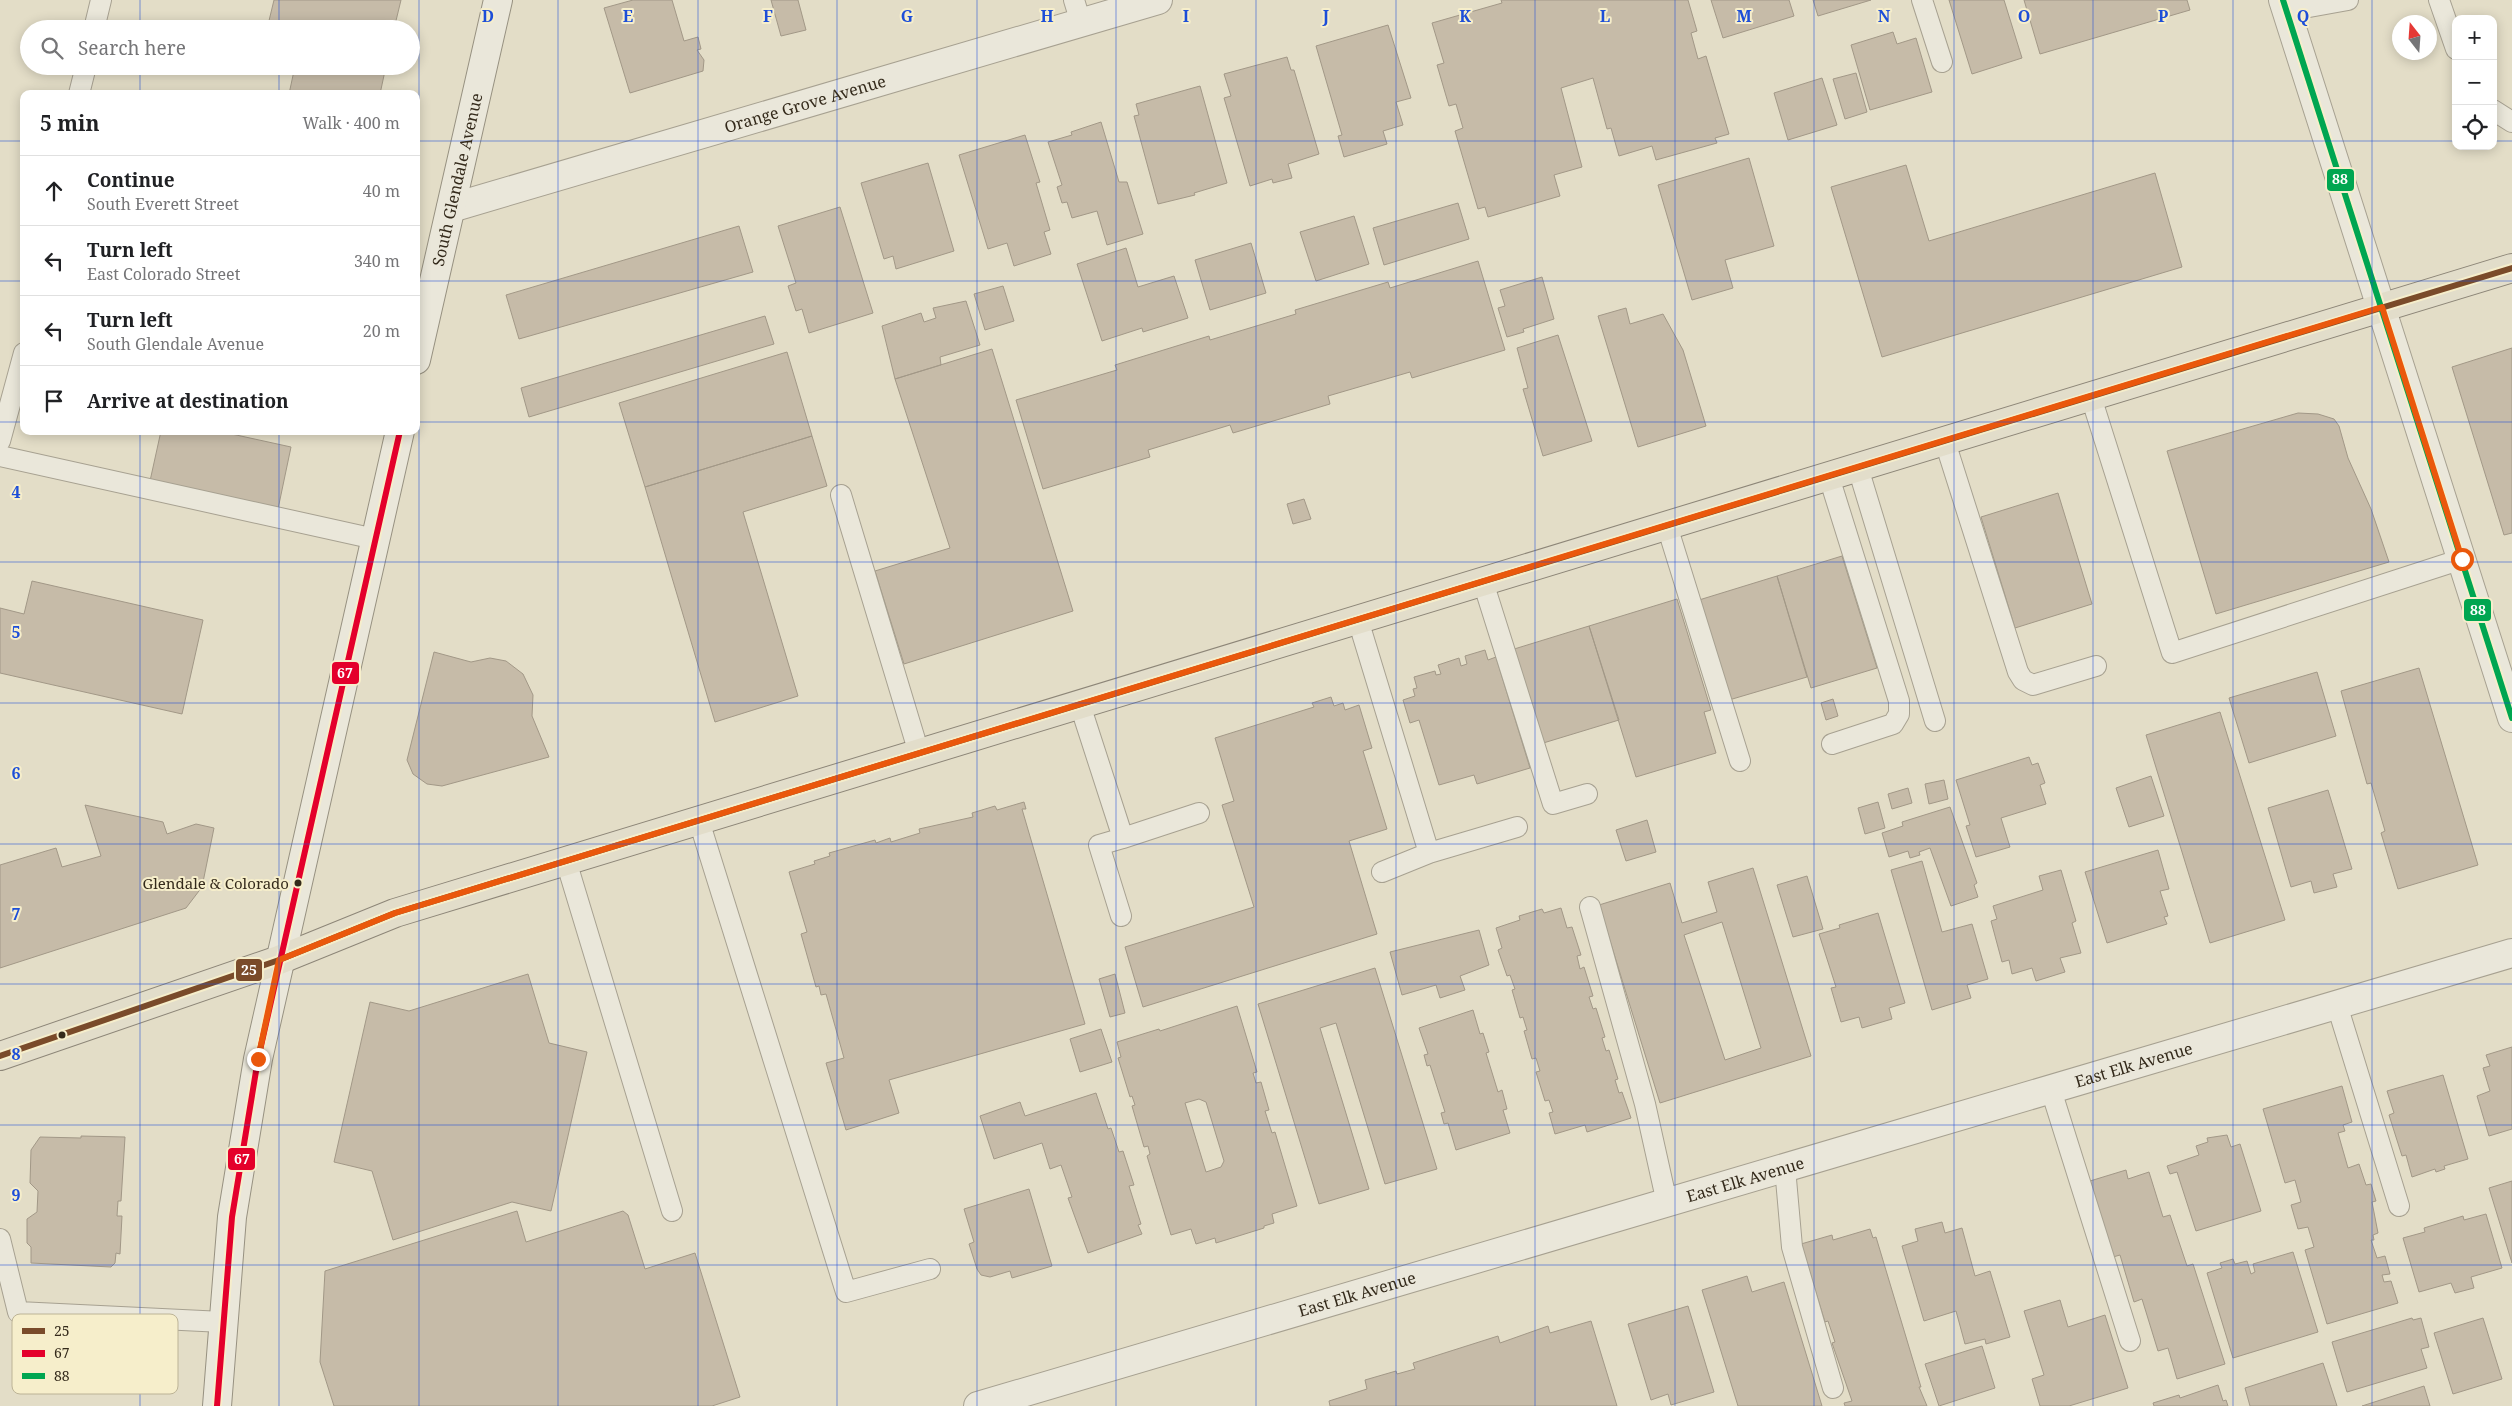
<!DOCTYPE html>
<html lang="en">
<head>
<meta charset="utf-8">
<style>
	:root { --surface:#fff; --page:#f6f6f6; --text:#202124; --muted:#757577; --line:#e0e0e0 }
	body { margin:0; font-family:"Noto Serif",serif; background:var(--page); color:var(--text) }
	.controls { position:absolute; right:15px; top:15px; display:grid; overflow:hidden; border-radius:10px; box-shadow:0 2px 12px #0003 }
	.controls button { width:45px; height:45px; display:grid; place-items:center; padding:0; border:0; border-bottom:1px solid var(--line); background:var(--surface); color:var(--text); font:25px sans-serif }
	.compass { position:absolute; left:2392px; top:15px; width:45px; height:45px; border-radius:50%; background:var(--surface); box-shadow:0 2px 12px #0003; rotate:343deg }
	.stop { position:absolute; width:15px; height:15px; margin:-11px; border:4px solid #ea580c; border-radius:50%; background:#fff }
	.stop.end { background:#ea580c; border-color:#fff; box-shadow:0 1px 5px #0008 }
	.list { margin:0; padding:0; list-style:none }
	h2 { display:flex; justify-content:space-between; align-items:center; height:65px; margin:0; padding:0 20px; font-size:21px }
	h2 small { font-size:16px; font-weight:400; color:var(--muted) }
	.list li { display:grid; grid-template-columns:32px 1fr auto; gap:15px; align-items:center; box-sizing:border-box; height:70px; padding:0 20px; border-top:1px solid var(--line) }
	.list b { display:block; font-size:19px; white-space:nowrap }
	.list p { margin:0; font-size:16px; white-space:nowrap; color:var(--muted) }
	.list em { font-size:16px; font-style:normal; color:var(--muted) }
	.icon { flex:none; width:28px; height:28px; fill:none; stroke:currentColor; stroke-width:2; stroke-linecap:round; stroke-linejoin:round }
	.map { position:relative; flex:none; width:2512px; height:1406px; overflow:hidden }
	.search { position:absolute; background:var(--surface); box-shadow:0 2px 12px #0003; left:20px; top:20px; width:400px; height:55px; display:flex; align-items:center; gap:12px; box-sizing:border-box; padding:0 18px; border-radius:28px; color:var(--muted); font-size:19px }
	.panel { position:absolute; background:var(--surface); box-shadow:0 2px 12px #0003; left:20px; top:90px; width:400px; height:345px; border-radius:10px }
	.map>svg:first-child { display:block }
	.building { fill:#c6bba8; stroke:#a29887; fill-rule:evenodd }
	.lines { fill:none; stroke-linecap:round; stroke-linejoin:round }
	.service-casing { stroke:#a7a191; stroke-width:22 }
	.minor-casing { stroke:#a7a191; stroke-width:30 }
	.secondary-casing { stroke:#979181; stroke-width:30 }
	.primary-casing { stroke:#8d8678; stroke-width:30 }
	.service { stroke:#eae7da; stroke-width:20 }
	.minor { stroke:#eae7da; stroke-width:28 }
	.secondary { stroke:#eae7da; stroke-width:28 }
	.primary { stroke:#e2ddca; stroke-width:28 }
	.bus-1-casing { stroke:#f6eecb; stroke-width:10 }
	.bus-2-casing { stroke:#f6eecb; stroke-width:10 }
	.bus-3-casing { stroke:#f6eecb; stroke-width:10 }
	.bus-1 { stroke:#7a4b2a; stroke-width:6 }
	.bus-2 { stroke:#e4002b; stroke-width:6 }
	.bus-3 { stroke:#00a651; stroke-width:6 }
	.route { stroke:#ea580c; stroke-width:6 }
	.grid { fill:none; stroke:#1d4ed8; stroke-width:1; stroke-opacity:0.55 }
	.bus-dot { fill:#342a1b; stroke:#f6eecb; stroke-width:2 }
	.labels { text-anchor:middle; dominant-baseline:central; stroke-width:4; stroke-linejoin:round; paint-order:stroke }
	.bus-label { font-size:15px; fill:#342a1b; stroke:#f6eecb; text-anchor:end }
	.street-label { font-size:16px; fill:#342a1b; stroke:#f6eecb }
	.key { fill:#f6eecb; stroke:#bcb396; stroke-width:1 }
	.key-label { font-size:14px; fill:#342a1b }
	.grid-label { font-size:16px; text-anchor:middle; font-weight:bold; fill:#1d4ed8; stroke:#f6eecb; stroke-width:4; stroke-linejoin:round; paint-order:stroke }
	.line-badge { stroke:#f6eecb; stroke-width:2 }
	.badge-label { font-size:14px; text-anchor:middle; font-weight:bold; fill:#fff }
</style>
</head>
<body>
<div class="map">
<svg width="2512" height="1406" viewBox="0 0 2512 1406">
	<rect width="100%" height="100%" fill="#e3ddc7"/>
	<path class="building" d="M274,0H401L394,29H267Z
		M633,0H672L684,41L698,37L701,49L697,50L704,60L703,71L630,93L604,8Z
		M771,0H798L806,30L781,36Z
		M1501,0H1688L1697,31L1691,33L1698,59L1706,56L1729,134L1715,138L1717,143L1656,160L1652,146L1619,156L1611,128L1607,129L1593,78L1561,88L1582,167L1554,175L1560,196L1488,217L1485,207L1478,209L1455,131L1463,128L1456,104L1449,106L1437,65L1444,63L1432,23L1502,3Z
		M1711,0H1789L1794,16L1723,38Z
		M1813,0H1871L1818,16Z
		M1949,0H2004L2022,58L1972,74Z
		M2024,0H2187L2190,10L2040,54Z
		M1388,25L1411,98L1396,102L1403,125L1383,131L1387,144L1344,157L1338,136L1342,135L1316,46Z
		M1893,32L1897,44L1916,38L1932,92L1870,110L1851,45Z
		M1287,57L1291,70H1294L1319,154L1288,164L1292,178L1273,183L1272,179L1250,186L1224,98L1231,96L1224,74Z
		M295,66H386L380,94H289Z
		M1856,73L1867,112L1845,119L1833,79Z
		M1822,78L1837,125L1788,140L1774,93Z
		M1200,86L1227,183L1194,193L1195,195L1158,204L1134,116L1139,115L1136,104Z
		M1101,122L1119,182H1127L1143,234L1107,245L1097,211L1072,218L1067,202L1062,203L1057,187L1062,185L1048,142L1072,135L1071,132Z
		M1025,135L1040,182L1036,183L1050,230L1044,232L1051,254L1014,266L1007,243L988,249L959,155Z
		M1749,158L1774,246L1725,260L1733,288L1692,300L1658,185Z
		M928,163L954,251L896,269L893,256L884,259L861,183Z
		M1906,165L1929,241L2155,173L2182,267L1882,357L1831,187Z
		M1458,203L1469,239L1384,265L1373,228Z
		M840,207L873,313L809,333L802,309L796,311L788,286L796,283L778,226Z
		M1354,216L1369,264L1316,281L1300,232Z
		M739,226L753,272L519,339L506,295Z
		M1251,243L1266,293L1210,310L1195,260Z
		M1126,248L1138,287L1174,276L1188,318L1143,332L1142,328L1102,341L1077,264Z
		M1478,261L1505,350L1412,378L1410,372L1328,396L1330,404L1233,433L1230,425L1148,450L1150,457L1043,489L1016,400L1117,370L1115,365L1209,336L1210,340L1296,314L1295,310L1388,282L1390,288Z
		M1542,277L1554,319L1523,329L1524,332L1507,337L1498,308L1505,306L1500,290Z
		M1003,286L1014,321L985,330L974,294Z
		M966,301L980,345L940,357L941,365L895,379L882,326L921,313L924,322L936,318L933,308Z
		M1626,308L1630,324L1663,314L1683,350L1706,426L1638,447L1598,316Z
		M765,316L774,344L529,417L521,388Z
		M1558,335L1592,441L1543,456L1523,389L1528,388L1517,348Z
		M2512,348V533L2504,535L2452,367Z
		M992,349L1073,611L904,664L875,571L950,548L895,379Z
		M787,352L812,436L645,487L619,403Z
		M2298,413L2318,414L2334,419L2339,426L2348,458L2371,509L2389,562L2216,614L2167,451Z
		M161,431H218L291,447L278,509L150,481Z
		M812,436L827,486L743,512L798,696L715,722L645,487Z
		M2058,493L2092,604L2015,628L1981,517Z
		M1304,499L1311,519L1293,524L1287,504Z
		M1842,556L1877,668L1811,688L1777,576Z
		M1777,576L1807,677L1729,700L1699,600Z
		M32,581L203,620L182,714L0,673V608L24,614Z
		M1677,599L1711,710L1704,712L1716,753L1636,777L1589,626Z
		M1589,626L1619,720L1540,744L1511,650Z
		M1485,650L1488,660L1496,657L1530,768L1477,784L1474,775L1439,785L1419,720L1410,723L1403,700L1415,696L1413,689L1417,688L1414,677L1435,671L1436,675L1441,674L1438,665L1459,658L1461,666L1467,664L1465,656Z
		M434,652L471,662L490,658L506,661L523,674L533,695L532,716L549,757L442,786L427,784L413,774L407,760Z
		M2419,668L2478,865L2398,889L2381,833L2385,831L2371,783L2367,784L2341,691Z
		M2317,672L2336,736L2249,763L2229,698Z
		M1331,697L1334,706L1343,703L1345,710L1359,705L1372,748L1363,751L1387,829L1349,841L1377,934L1143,1007L1125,947L1254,907L1222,805L1234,801L1215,738L1314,707L1312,703Z
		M1833,699L1838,716L1826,720L1821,703Z
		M2220,712L2285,920L2210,943L2146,735Z
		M2029,757L2032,765L2038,763L2045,783L2040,785L2046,804L2001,818L2010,847L1976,857L1966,826L1970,825L1956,780Z
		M2151,776L2164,816L2129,827L2116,788Z
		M1944,780L1948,799L1929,804L1925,784Z
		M1908,788L1912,803L1892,809L1888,794Z
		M2328,790L2352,869L2333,874L2337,887L2314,893L2311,881L2291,887L2268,808Z
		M1024,802L1026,809H1022L1085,1024L889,1080L899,1113L846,1130L826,1063L844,1058L826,994L821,995L819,986L816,987L801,934L807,932L789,872L815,864L814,861L830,856L829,853L875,840L876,843L890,838L891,842L920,833L919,829L973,817L972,813L995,806L997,810Z
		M1878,802L1885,828L1865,834L1858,808Z
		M85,805L163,822L167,834L196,824L214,828L202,887L186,908L0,968V865L56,848L62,867L101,856Z
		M1950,807L1977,883L1974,885L1978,897L1951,906L1930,848L1919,852L1920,855L1910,858L1908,851L1889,857L1882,833L1903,826L1902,822Z
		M1647,820L1656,852L1626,861L1616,830Z
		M2158,850L2169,889L2160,891L2168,916L2164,917L2167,924L2107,943L2085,872Z
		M1922,861L1942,932L1972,924L1988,979L1967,985L1971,998L1932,1010L1891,870Z
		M1753,868L1811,1056L1660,1103L1599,905L1670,883L1682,923L1717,912L1708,882ZM1722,922L1761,1048L1725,1060L1684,935Z
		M2061,870L2076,921L2072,923L2081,953L2060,958L2065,972L2036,981L2032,968L2012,974L2009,960L2002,962L1991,921L1997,919L1993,906L2043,890L2039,876Z
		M1807,876L1823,929L1793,937L1777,885Z
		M1561,908L1567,928L1572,927L1581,955L1577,956L1580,969L1584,967L1593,996L1589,997L1593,1009L1596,1008L1605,1037L1602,1038L1606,1051L1609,1050L1618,1079L1615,1080L1619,1093L1622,1092L1631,1118L1587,1132L1585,1125L1555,1134L1549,1113L1553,1112L1549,1100L1545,1101L1536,1072L1540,1071L1536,1058L1532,1059L1524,1031L1527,1030L1523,1017L1520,1018L1512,990L1515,989L1510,975L1507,976L1498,950L1502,948L1496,928L1520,920L1519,916L1542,909L1544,913Z
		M1878,913L1905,1003L1889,1008L1892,1019L1862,1028L1859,1017L1841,1022L1831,988L1836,987L1819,934L1840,928L1839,925Z
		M1479,930L1489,965L1460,976L1465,990L1440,998L1436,985L1402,995L1390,952Z
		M1375,968L1437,1169L1385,1184L1336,1023L1320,1028L1369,1189L1319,1204L1258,1004Z
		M528,974L549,1043L587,1052L551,1211L512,1202L393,1240L372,1171L334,1162L370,1002L409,1011Z
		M1115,974L1125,1013L1110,1017L1099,979Z
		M1237,1006L1257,1072L1253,1073L1256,1083L1261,1082L1269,1110L1265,1111L1272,1133L1275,1132L1297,1206L1272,1214L1274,1223L1264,1226V1228L1216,1243L1215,1238L1196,1244L1191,1229L1171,1235L1147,1156L1150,1154L1148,1146L1144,1147L1132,1106L1135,1105L1132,1096L1130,1097L1118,1058L1121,1057L1117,1042L1159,1029L1160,1031ZM1199,1099L1206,1102L1224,1161L1221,1167L1206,1172L1185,1103Z
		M1473,1010L1480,1034L1483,1033L1489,1052L1486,1053L1498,1092L1502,1090L1507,1109L1503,1110L1510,1133L1456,1150L1448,1123L1444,1124L1441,1113L1445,1112L1430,1065L1427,1066L1424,1055L1428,1054L1419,1028Z
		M1101,1029L1112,1062L1080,1072L1070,1039Z
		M2512,1047V1129L2489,1136L2477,1096L2490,1091L2483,1068L2490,1066L2486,1055Z
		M2443,1075L2468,1159L2444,1166L2445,1169L2436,1172L2435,1169L2412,1177L2406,1155L2402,1156L2389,1115L2394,1113L2387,1091Z
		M2342,1086L2352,1122L2343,1125L2345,1131L2338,1133L2348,1168L2359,1164L2366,1185L2371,1184L2376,1201L2372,1202L2378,1233L2373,1235L2374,1240H2371L2377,1258L2385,1256L2390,1274L2382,1275L2384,1282L2391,1281L2398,1303L2327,1324L2305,1250L2314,1247L2308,1227L2298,1229L2291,1205L2301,1202L2295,1180L2285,1183L2263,1109Z
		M1096,1093L1108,1129L1111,1128L1119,1152L1123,1151L1134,1185L1129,1186L1141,1224L1138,1225L1142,1234L1088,1253L1068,1198L1072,1197L1061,1165L1050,1169L1042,1143L994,1159L980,1116L1020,1102L1025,1116Z
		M2227,1135L2231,1147L2240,1144L2261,1211L2196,1231L2177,1172L2170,1174L2167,1166L2199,1155L2196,1146L2208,1142L2207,1138Z
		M81,1136L125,1137L121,1201H118L117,1216H122L120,1254L116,1253L115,1263L111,1267L31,1263V1247L27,1243V1219L37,1212L38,1191L30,1183L31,1150L40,1137L81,1138Z
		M2126,1170L2128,1179L2149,1172L2163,1217L2170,1215L2187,1266L2193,1264L2225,1364L2177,1379L2168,1348L2158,1351L2142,1299L2134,1302L2120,1255L2113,1257L2090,1181Z
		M2512,1181V1263L2489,1188Z
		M1029,1189L1052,1266L1012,1278L1010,1271L990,1277L981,1275L977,1269L969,1244L974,1242L964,1209Z
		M517,1211L526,1242L623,1211L628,1215L645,1269L695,1253L740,1397L712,1406H334L320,1362L325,1271Z
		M2486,1214L2502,1268L2471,1277L2474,1288L2455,1293L2451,1283L2419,1292L2403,1238L2425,1232L2424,1228L2463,1216L2464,1220Z
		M1942,1222L1945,1233L1962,1228L1975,1276L1990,1271L2010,1337L1986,1344L1985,1339L1965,1344L1956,1311L1924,1321L1902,1246L1918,1241L1915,1229Z
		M1870,1229L1873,1238L1876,1237L1921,1387H1919L1927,1406H1845L1844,1403L1852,1401L1832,1343L1835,1342L1828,1321L1825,1322L1801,1244L1832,1235L1833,1240Z
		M2293,1252L2318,1332L2233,1358L2207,1273L2222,1268L2220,1263L2233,1259L2235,1264L2247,1261L2251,1274L2255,1272L2253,1264Z
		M1747,1276L1752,1292L1784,1282L1822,1406H1738L1702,1290Z
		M2060,1300L2068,1327L2105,1315L2128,1388L2069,1406H2040L2032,1379L2044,1375L2024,1311Z
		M1688,1306L1714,1392L1671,1405L1668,1394L1651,1400L1628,1324Z
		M2412,1318L2413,1320L2421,1318L2429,1347L2421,1349L2427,1368L2347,1392L2332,1342Z
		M2483,1318L2502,1379L2453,1394L2434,1333Z
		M1591,1321L1617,1406H1330L1329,1401L1367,1389L1365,1380L1396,1371L1397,1374L1415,1369L1413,1363L1498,1336L1500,1343L1548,1326L1550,1333Z
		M1982,1346L1995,1388L1939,1406L1925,1364Z
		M2323,1363L2337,1406H2250L2245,1388Z
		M2218,1385L2223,1401L2226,1400L2228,1406H2154L2153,1403L2179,1395L2180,1398Z
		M2424,1386L2430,1406H2362Z"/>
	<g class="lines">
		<defs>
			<path id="service" d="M1074,0L1081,23
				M1922,0L1942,62
				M2439,0L2456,49
				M2287,11L2348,0
				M94,29L101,0
				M79,94L86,66
				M2493,110L2512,122
				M2091,397L2172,653L2462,559
				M0,441L24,353
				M1945,442L2018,672L2023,680L2033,685L2096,666
				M0,456L375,539
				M1858,468L1935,721
				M1829,477L1899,701V714L1893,724L1832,744
				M841,495L919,753
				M1667,526L1740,761
				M1483,582L1553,804L1587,794
				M1358,620L1429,853
				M1080,705L1123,838L1199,813
				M699,821L846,1292L930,1269
				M566,861L672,1211
				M1382,872L1429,853L1517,827
				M1590,907L1645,1104L1667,1203
				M1121,916L1099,845L1123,838
				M2337,1005L2399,1206
				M2051,1090L2130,1341
				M1785,1168L1792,1247L1833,1388
				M0,1239L18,1312L223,1322"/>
			<g id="minor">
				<path d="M2283,0L2512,718"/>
				<path id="s1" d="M451,208L1158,0"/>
				<path id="s2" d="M978,1406L2512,953"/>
			</g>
			<g id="secondary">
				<path id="s3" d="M416,360L498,0"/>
				<path d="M217,1406L232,1217L258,1059L400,431"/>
			</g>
			<path id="primary" d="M0,1056L279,960L395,913L2512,268"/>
		</defs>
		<use href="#service" class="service-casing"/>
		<use href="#minor" class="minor-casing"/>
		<use href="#secondary" class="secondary-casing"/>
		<use href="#primary" class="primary-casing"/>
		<use href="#service" class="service"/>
		<use href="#minor" class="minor"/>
		<use href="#secondary" class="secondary"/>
		<use href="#primary" class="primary"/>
		<defs>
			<path id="bus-1" d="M0,1056L279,960L395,913L2512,268"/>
			<path id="bus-2" d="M217,1406L232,1217L258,1059L400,431"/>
			<path id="bus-3" d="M2283,0L2512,718"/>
		</defs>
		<use href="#bus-1" class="bus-1-casing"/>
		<use href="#bus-2" class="bus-2-casing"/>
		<use href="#bus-3" class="bus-3-casing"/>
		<use href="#bus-1" class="bus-1"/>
		<use href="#bus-2" class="bus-2"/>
		<use href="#bus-3" class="bus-3"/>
	</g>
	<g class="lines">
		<path class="route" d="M258,1059L279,960L395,913L2382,307L2462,559"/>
	</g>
	<path class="grid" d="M140,0V29M279,0V29M419,0V1406M558,0V1406M698,0V1406M837,0V1406M977,0V1406M1116,0V1406M1256,0V1406M1396,0V1406M1535,0V1406M1675,0V1406M1814,0V1406M1954,0V1406M2093,0V1406M2233,0V1406M2372,0V1406M140,66V94M279,66V94M0,141H24M416,141H2456M2493,141H2512M0,281H24M416,281H2512M0,422H24M416,422H2512M140,431V1406M279,431V1406M0,562H2512M0,703H2512M0,844H2512M0,984H2512M0,1125H2512M0,1265H2512"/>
	<g class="bus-dot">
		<circle cx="298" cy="883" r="4.5"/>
		<circle cx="62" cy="1035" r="4.5"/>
	</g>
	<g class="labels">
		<g class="bus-label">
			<text x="289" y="883">Glendale &amp; Colorado</text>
		</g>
		<g class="street-label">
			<text stroke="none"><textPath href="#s1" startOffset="369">Orange Grove Avenue</textPath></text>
			<text stroke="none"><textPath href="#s3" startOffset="185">South Glendale Avenue</textPath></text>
			<text stroke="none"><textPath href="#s2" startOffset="1205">East Elk Avenue</textPath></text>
			<text stroke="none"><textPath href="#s2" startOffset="800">East Elk Avenue</textPath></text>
			<text stroke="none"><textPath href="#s2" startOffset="395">East Elk Avenue</textPath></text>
		</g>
	</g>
	<rect x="12" y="1314" width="166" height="80" rx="8" class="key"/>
	<rect x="22" y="1328" width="23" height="6" fill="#7a4b2a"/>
	<rect x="22" y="1350" width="23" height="7" fill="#e4002b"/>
	<rect x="22" y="1373" width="23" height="6" fill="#00a651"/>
	<g class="key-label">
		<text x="54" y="1336">25</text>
		<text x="54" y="1358">67</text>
		<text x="54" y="1381">88</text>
	</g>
	<g class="grid-label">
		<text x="488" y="22">D</text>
		<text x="628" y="22">E</text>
		<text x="768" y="22">F</text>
		<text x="907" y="22">G</text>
		<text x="1047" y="22">H</text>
		<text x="1186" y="22">I</text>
		<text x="1326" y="22">J</text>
		<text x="1465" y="22">K</text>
		<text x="1605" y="22">L</text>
		<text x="1744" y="22">M</text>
		<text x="1884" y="22">N</text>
		<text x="2024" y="22">O</text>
		<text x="2163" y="22">P</text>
		<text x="2303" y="22">Q</text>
		<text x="16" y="498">4</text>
		<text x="16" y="638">5</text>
		<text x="16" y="779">6</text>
		<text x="16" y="920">7</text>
		<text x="16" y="1060">8</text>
		<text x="16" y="1201">9</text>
	</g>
	<g class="line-badge">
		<rect x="2326" y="168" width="29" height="24" rx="5" fill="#00a651"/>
		<rect x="2463" y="598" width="29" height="24" rx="5" fill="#00a651"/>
		<rect x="331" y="661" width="29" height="24" rx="5" fill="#e4002b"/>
		<rect x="235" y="958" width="28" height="24" rx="5" fill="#7a4b2a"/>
		<rect x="227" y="1147" width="29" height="24" rx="5" fill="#e4002b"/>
	</g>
	<g class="badge-label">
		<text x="2340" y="184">88</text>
		<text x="2478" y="615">88</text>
		<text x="345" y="678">67</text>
		<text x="249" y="975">25</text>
		<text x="242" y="1164">67</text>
	</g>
</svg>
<div class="controls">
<button>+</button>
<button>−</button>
<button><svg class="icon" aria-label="locate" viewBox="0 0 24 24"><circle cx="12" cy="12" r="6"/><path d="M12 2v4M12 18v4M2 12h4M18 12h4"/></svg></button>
</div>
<svg class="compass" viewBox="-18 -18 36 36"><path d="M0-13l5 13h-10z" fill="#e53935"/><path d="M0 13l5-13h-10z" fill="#757577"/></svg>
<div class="stop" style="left:2462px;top:559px"></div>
<div class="stop end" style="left:258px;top:1059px"></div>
<div class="search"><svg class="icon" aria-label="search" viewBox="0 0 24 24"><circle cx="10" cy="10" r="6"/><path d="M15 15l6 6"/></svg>Search here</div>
<section class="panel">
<h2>5 min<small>Walk · 400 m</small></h2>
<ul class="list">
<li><svg class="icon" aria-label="ahead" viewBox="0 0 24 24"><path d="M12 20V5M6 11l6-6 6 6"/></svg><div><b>Continue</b><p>South Everett Street</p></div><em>40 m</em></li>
<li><svg class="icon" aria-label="left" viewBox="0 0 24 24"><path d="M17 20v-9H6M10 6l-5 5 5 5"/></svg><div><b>Turn left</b><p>East Colorado Street</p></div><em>340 m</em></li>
<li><svg class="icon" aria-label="left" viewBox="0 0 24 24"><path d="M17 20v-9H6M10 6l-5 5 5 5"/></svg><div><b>Turn left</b><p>South Glendale Avenue</p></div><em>20 m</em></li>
<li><svg class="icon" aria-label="arrive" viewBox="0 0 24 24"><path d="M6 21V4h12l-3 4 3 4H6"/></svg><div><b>Arrive at destination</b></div></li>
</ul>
</section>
</div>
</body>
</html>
